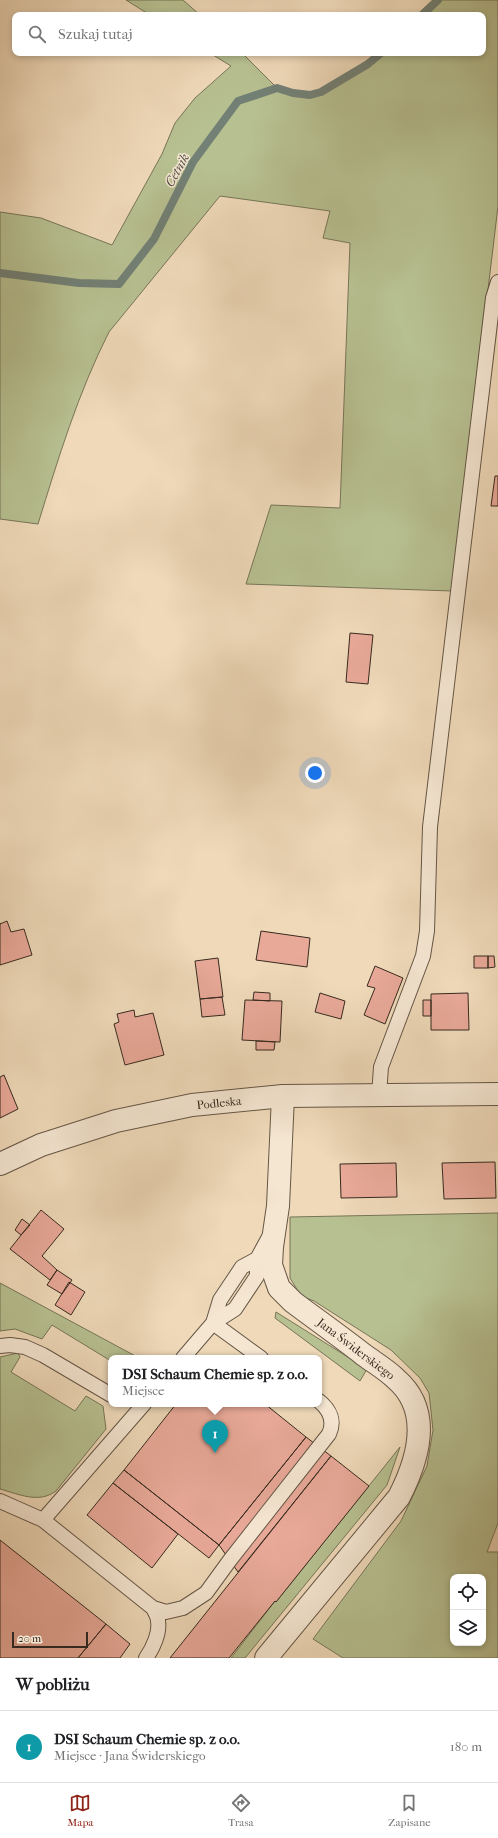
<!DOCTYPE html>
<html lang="pl">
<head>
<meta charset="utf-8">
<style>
	:root { --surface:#fff; --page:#f2f2f2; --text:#202124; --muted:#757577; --line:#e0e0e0; --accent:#8f2418 }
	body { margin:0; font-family:"IM FELL French Canon",serif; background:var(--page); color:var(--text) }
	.controls { position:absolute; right:12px; bottom:12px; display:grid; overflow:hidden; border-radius:8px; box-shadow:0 2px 6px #0003 }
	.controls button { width:36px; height:36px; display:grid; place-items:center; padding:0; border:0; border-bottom:1px solid var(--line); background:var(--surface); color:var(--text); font:20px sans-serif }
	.scale { position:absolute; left:12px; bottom:10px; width:76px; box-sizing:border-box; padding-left:4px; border:2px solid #372a1f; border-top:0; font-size:11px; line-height:14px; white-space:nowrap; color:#372a1f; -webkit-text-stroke:3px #f5e6d2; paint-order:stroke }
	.you { position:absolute; left:315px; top:773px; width:14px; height:14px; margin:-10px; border:3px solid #fff; border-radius:50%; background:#1a73e8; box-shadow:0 0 0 6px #1a73e833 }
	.badge { display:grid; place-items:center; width:26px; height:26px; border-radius:50%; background:var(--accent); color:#fff; font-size:13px; font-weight:700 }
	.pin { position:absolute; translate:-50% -33px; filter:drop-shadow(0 1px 2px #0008) }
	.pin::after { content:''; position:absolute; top:21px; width:14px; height:12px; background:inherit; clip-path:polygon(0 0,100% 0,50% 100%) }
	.popup { position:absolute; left:108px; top:1355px; width:214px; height:52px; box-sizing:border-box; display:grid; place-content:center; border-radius:8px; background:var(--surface); filter:drop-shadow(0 1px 3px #0005); font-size:13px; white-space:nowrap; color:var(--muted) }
	.popup b { font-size:15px; color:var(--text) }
	.popup::after { content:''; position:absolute; left:50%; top:100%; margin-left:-8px; border:8px solid transparent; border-top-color:var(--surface) }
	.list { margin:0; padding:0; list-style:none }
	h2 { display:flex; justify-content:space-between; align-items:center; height:52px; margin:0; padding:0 16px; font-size:17px }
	h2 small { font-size:13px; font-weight:400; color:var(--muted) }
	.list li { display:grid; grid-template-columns:26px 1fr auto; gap:12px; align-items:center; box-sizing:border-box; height:72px; padding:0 16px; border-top:1px solid var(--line) }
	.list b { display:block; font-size:15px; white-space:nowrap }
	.list p { margin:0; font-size:13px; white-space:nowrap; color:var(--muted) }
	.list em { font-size:13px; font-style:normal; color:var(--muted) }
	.icon { flex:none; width:22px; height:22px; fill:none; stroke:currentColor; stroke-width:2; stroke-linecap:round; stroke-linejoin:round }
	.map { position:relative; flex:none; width:498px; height:1658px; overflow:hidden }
	.search { position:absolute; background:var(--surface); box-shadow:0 2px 6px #0003; left:12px; right:12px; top:12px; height:44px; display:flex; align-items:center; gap:10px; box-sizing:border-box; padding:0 14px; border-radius:8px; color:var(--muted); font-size:15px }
	.sheet { height:124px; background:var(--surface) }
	nav { display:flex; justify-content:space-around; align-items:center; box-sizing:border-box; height:56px; border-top:1px solid var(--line); background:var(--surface); font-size:11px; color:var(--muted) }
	nav a { display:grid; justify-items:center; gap:2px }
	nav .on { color:var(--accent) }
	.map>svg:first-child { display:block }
	.green { fill:#b7c091; stroke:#777558; fill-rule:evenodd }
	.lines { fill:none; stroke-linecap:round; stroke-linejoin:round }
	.stream { stroke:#728075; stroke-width:8 }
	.building { fill:#e9a999; stroke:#372a1f }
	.service-casing { stroke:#655646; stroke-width:16 }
	.minor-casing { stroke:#655646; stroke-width:24 }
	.tertiary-casing { stroke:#655646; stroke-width:24 }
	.service { stroke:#f5e6d2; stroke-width:14 }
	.minor { stroke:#f5e6d2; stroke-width:22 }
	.tertiary { stroke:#f5e6d2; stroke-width:22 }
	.labels { text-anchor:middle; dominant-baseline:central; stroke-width:3; stroke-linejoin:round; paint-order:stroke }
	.street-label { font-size:12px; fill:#372a1f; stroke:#f5e6d2 }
	.water-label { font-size:13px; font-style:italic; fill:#504e43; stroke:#f5e6d2 }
</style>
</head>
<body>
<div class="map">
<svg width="498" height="1658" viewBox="0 0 498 1658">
	<rect width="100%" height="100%" fill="#efd9b9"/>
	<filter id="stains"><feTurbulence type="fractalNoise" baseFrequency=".005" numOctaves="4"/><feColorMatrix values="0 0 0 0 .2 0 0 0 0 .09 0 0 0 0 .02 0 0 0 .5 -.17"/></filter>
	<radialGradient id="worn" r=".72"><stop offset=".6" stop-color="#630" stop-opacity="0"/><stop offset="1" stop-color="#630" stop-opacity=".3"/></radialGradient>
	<path class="green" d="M126,0H183L200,15H150Z
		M433,0H498V206L452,591L246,584L271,505L340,508L350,243L323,238L330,211L220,196L109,332C78,393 58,459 38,524L0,519V212L41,218L112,245L162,154L175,123L195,98L231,66L210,53H242L281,92L316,96L378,53H483V15H417Z
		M498,1213V1523L487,1552H498V1658H343L313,1639L401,1521L427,1466L433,1430L429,1393L420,1378L391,1350L314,1301L301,1296L290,1278V1217ZM453,1577H483V1643H453Z
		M0,1283L139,1358H111V1361L52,1325L42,1339L15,1329L0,1331Z
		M276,1312L367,1369L360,1381L275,1318Z
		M18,1353L20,1357L11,1372L75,1411L86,1396L103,1406L106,1429L56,1491C39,1504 18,1494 0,1489V1357Z
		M400,1447L387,1485L245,1658H231L275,1601L276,1602Z"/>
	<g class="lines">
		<path class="stream" d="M422,15L438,0
			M0,273L79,283L119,284L154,239L193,162L238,101L277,88L293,93L310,95L321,92L368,64L381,53"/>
	</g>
	<path class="building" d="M495,476H498V506H491Z
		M350,633L373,635L368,684L346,682Z
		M7,921L11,932L24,929L32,955L0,965V923V924Z
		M261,931L310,938L307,967L256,960Z
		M474,956H488V968H474Z
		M488,956H494L495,967L488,968Z
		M218,958L223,997L200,999L195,961Z
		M375,966L403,978L385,1024L364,1015L375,988L367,986Z
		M254,992L270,993V1001L253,1000Z
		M320,993L345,1001L341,1019L315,1012Z
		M468,993L469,1030H431V994Z
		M222,997L225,1015L202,1017L200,999Z
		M245,1000L282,1001L280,1042L242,1040Z
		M423,1000H431V1016H423Z
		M134,1010L135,1017L153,1013L164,1055L125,1065L114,1024L119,1022L117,1014Z
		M256,1041L275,1042L274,1050H256Z
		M4,1075L18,1109L0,1118V1077Z
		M495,1162L496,1198L444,1199L442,1163Z
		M396,1163L397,1197L341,1198L340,1164Z
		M41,1210L64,1229L42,1256L57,1270L50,1280L10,1249Z
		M22,1219L30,1225L21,1235L15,1230Z
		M57,1270L72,1280L62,1294L47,1285Z
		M69,1282L85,1292L71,1315L55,1305Z
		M176,1404H265L306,1437L219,1545L124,1470Z
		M306,1437L331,1456L238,1572L219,1545Z
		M331,1456L369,1486L276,1602L275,1601L229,1658H170Z
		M124,1470L219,1545L209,1558L113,1483Z
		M113,1483L178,1534L152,1568L87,1515Z
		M0,1540L106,1624L78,1658H0Z
		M106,1624L130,1644L120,1658H78Z"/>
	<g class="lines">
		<defs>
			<path id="service" d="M379,1095L381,1067L423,956L427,931L430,827L493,298L498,282
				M213,1323L220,1300L242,1267L257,1259
				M213,1323L261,1358
				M0,1346L10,1345L25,1347L43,1355L111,1395
				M183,1358L213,1323L235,1309L257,1276V1259L269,1237
				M0,1501L43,1520L153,1608C155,1612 158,1617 158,1621C160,1633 153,1648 146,1658
				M43,1520L144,1404
				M153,1608L166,1612L183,1608L206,1593L230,1560L329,1434C335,1421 330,1410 319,1401"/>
			<path id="minor" d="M266,1658L399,1497C418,1460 433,1411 396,1379C387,1370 375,1363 364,1355C341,1337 317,1320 293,1302L279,1288L271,1265L272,1247L278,1206L283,1096"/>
			<path id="tertiary" d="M0,1164L41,1145L116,1121L192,1105L283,1096L498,1094"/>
		</defs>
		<use href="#service" class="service-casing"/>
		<use href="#minor" class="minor-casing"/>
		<use href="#tertiary" class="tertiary-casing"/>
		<use href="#service" class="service"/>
		<use href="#minor" class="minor"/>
		<use href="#tertiary" class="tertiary"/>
	</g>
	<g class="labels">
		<g class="street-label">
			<text transform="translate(219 1103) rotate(-6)">Podleska</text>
			<text transform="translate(356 1349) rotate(37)">Jana Świderskiego</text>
		</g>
		<g class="water-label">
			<text transform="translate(177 170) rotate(-61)">Cetnik</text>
		</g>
	</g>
	<rect width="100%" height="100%" filter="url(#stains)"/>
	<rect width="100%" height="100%" fill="url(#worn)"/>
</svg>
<div class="controls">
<button><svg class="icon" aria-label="locate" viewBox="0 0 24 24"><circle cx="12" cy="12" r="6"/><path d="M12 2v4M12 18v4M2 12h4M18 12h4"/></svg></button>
<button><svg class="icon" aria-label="layers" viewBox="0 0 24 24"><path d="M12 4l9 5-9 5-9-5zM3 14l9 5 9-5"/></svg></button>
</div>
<div class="scale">20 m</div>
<div class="you"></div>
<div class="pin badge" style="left:215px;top:1453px;background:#0f9aa8">1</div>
<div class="popup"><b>DSI Schaum Chemie sp. z o.o.</b>Miejsce</div>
<div class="search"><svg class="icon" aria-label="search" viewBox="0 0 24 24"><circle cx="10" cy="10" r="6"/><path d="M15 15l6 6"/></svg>Szukaj tutaj</div>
</div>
<section class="sheet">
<h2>W pobliżu<small></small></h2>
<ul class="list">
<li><span class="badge" style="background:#0f9aa8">1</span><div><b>DSI Schaum Chemie sp. z o.o.</b><p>Miejsce · Jana Świderskiego</p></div><em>180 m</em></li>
</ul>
</section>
<nav>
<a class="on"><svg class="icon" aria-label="map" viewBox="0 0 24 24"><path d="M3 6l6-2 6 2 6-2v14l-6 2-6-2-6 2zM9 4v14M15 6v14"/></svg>Mapa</a>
<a><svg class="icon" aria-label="directions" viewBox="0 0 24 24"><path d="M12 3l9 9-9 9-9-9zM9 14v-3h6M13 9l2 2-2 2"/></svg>Trasa</a>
<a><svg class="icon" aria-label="saved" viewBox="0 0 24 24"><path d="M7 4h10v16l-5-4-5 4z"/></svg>Zapisane</a>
</nav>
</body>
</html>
